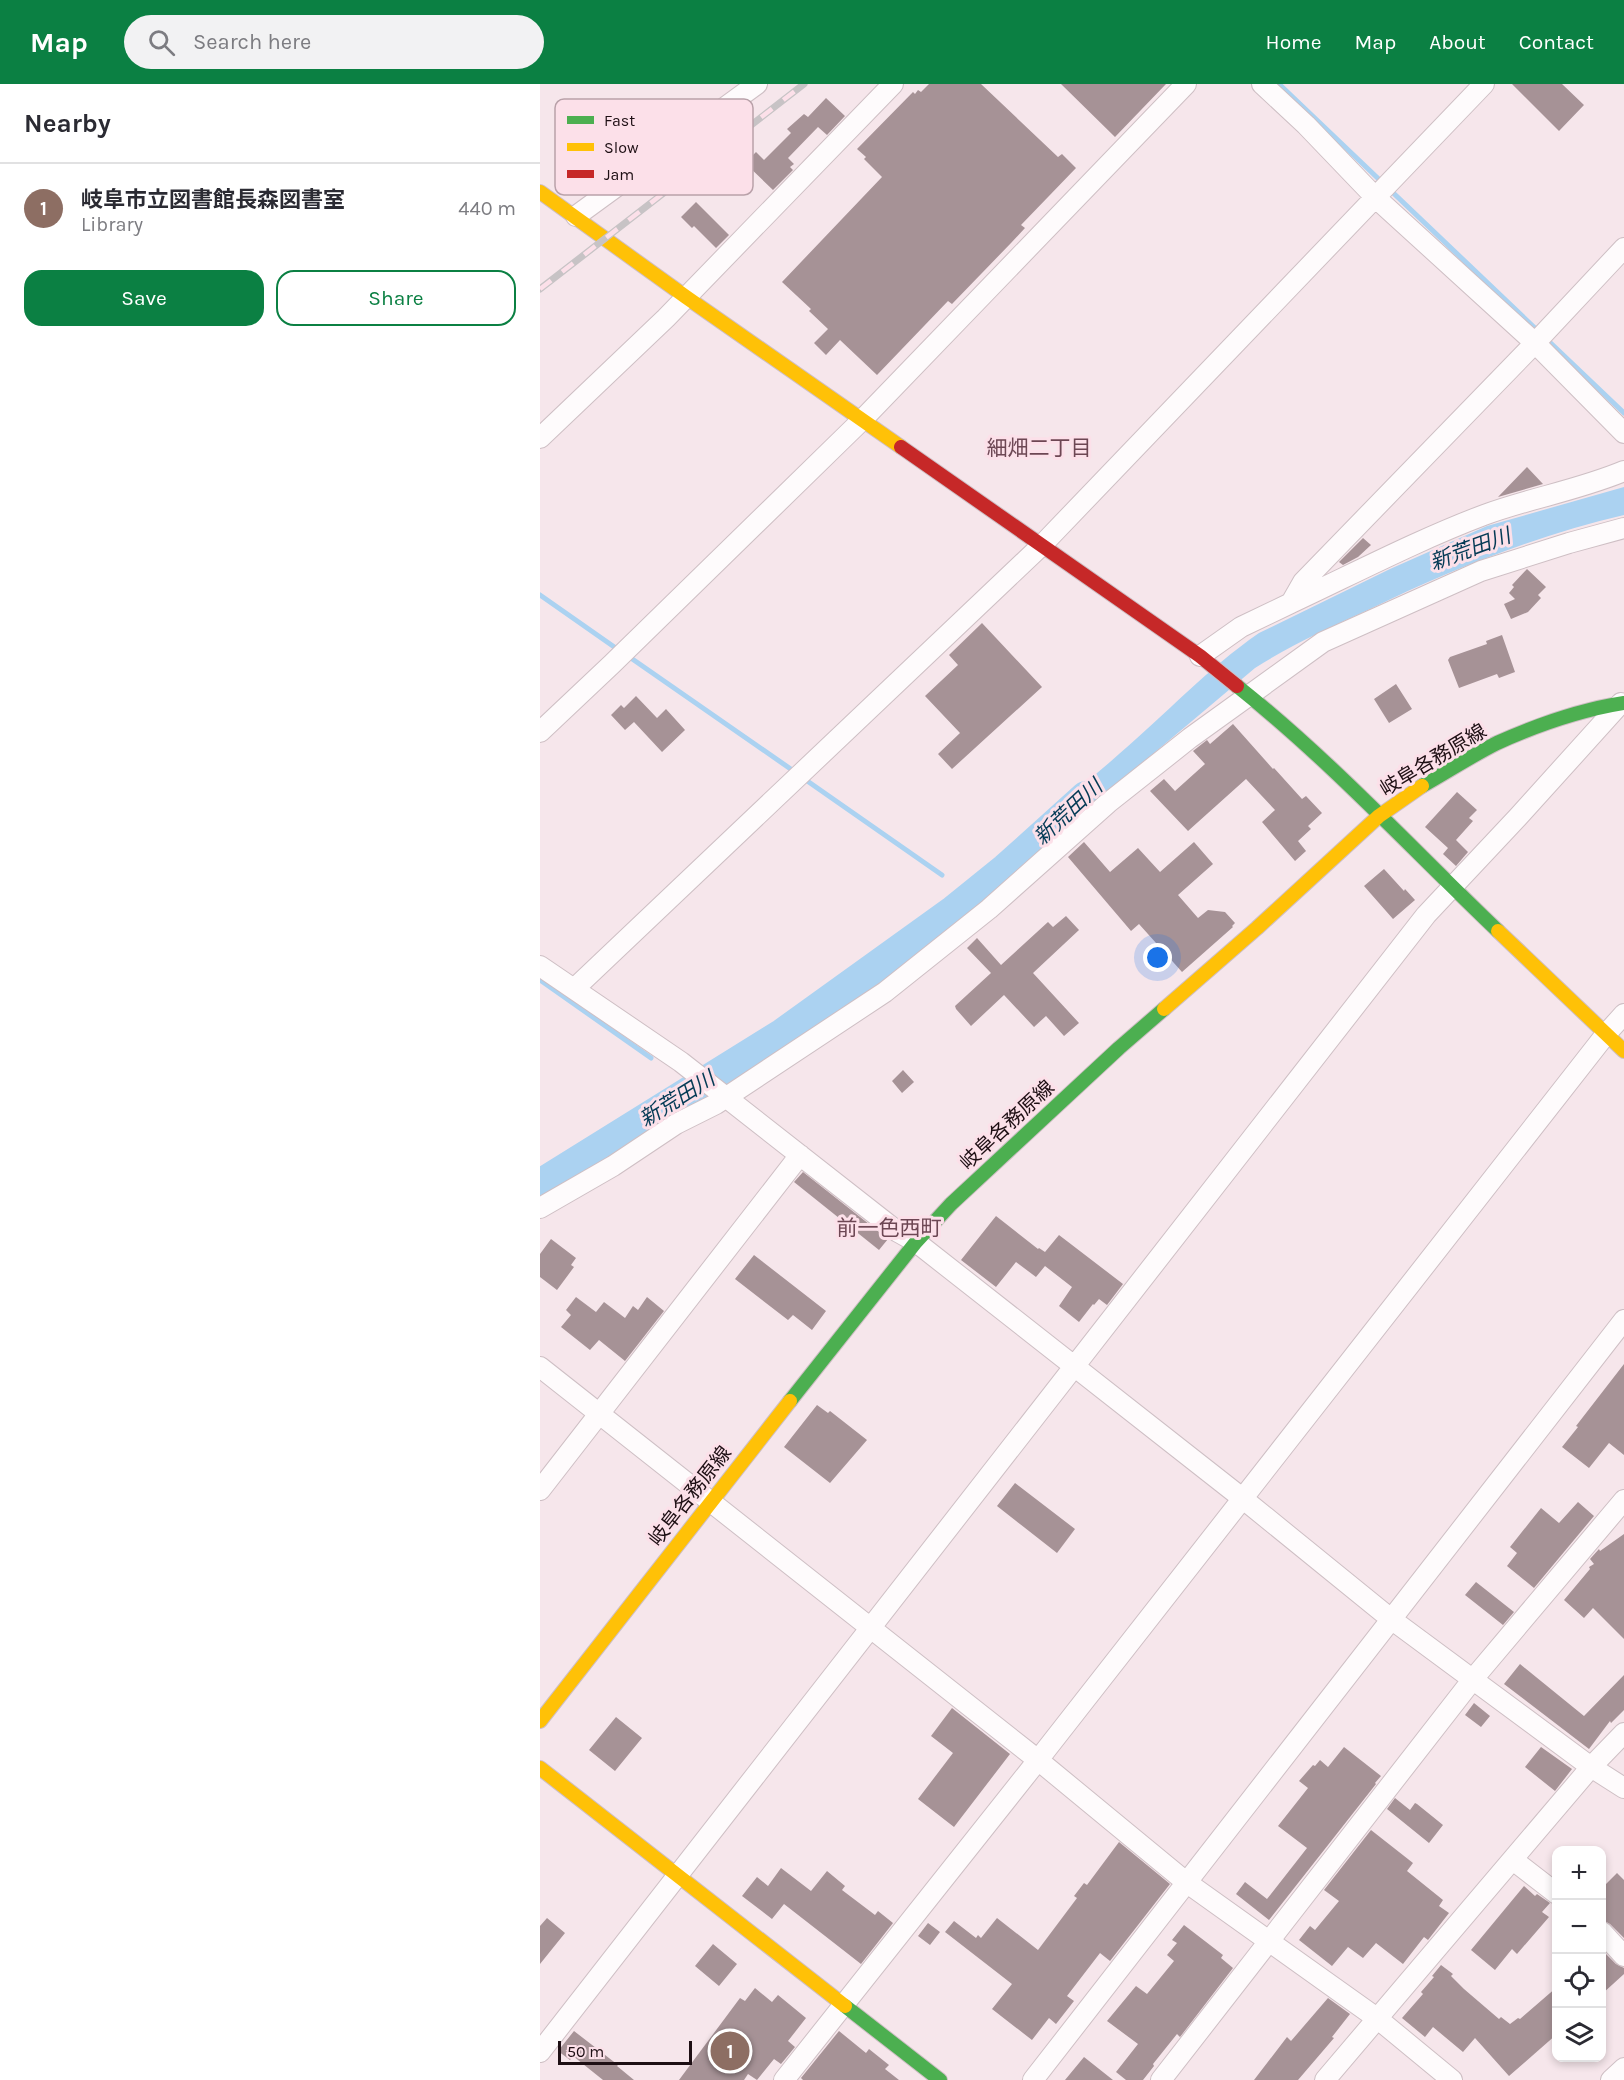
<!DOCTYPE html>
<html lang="en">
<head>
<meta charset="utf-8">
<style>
	:root { --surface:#fff; --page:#f2f2f3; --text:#2b2b33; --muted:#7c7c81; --line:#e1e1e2; --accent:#0b8043 }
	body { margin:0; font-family:Karla,"Noto Sans JP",sans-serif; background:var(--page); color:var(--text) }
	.controls { position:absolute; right:18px; bottom:18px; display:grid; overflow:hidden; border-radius:12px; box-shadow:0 3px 9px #0003 }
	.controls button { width:54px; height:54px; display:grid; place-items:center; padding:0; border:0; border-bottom:2px solid var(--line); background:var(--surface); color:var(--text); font:30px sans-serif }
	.scale { position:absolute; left:18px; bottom:15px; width:134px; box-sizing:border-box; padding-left:6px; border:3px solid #1e0f14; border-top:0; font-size:16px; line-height:21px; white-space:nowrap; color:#1e0f14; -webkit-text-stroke:4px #fce0e9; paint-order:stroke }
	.you { position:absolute; left:618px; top:874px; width:21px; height:21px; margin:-15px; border:4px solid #fff; border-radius:50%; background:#1a73e8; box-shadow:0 0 0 9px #1a73e833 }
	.badge { display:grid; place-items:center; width:39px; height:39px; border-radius:50%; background:var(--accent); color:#fff; font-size:20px; font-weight:700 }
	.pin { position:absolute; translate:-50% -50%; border:3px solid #fff; box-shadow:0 2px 6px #0006 }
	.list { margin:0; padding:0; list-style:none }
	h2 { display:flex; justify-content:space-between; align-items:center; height:78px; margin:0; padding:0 24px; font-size:26px }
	h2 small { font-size:20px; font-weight:400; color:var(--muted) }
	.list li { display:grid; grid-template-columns:39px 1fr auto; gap:18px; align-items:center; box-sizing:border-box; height:90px; padding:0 24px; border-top:2px solid var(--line) }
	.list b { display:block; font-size:22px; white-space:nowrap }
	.list p { margin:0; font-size:20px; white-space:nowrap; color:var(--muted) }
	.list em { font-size:20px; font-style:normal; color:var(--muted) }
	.actions { display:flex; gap:12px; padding:18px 24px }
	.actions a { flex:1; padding:14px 0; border:2px solid var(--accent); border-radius:18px; text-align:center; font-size:21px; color:var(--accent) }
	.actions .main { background:var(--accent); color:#fff }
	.icon { flex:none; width:33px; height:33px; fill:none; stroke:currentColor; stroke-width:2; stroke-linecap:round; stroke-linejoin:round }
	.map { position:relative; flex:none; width:1084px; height:1996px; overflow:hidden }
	header { display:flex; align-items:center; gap:36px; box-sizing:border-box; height:84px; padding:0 30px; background:var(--accent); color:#fff }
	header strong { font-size:28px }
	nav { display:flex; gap:33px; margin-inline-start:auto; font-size:21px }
	.search { width:420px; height:54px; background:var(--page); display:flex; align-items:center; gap:15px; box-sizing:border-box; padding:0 21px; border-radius:33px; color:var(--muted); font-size:22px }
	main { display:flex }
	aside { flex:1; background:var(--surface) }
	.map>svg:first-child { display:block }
	.water { fill:#abd2f1 }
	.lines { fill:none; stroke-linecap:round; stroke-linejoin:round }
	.stream { stroke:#abd2f1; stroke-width:5 }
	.river { stroke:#abd2f1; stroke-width:32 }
	.building { fill:#a69296 }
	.street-casing { stroke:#cebfc4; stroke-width:22 }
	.fast-casing { stroke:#cebfc4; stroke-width:16 }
	.slow-casing { stroke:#cebfc4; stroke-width:16 }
	.jam-casing { stroke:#cebfc4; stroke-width:16 }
	.street { stroke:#fefbfc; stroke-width:20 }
	.fast { stroke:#4caf50; stroke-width:14 }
	.slow { stroke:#ffc107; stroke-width:14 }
	.jam { stroke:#c62828; stroke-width:14 }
	.rail-casing { stroke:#c7c3c5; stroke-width:7 }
	.rail { stroke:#fce0e9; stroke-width:4.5; stroke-dasharray:14; stroke-linecap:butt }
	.labels { text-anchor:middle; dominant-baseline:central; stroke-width:6; stroke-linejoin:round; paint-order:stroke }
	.street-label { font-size:20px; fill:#1e0f14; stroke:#fce0e9 }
	.neighbourhood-label { font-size:21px; fill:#6d4754; stroke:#fce0e9 }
	.water-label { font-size:21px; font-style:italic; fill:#043a55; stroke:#fce0e9 }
	.key { fill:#fce0e9; stroke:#b9a1a9; stroke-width:1.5 }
	.key-label { font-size:16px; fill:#1e0f14 }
</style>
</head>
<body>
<header>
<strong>Map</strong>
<div class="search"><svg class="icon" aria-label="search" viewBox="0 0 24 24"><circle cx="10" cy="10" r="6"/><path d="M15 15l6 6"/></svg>Search here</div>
<nav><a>Home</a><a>Map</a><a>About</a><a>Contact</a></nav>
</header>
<main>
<aside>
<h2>Nearby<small></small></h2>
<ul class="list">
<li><span class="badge" style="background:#8d6e63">1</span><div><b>岐阜市立図書館長森図書室</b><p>Library</p></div><em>440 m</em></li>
</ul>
<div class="actions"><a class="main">Save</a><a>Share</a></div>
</aside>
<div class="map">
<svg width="1084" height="1996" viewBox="0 0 1084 1996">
	<rect width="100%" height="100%" fill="#f6e6eb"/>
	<path class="water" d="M1084,403V431C995,452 910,486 828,526C789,544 751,561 715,584L519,749L504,732C529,711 555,692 579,670C626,630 667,585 719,549L850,485L947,442Z"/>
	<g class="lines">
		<path class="stream" d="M739,0L1084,329
			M0,511L80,567
			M88,572L255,688
			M263,694L402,791
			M0,896L111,974"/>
		<path class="river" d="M0,1101L243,950L414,827L466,785L546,713"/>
	</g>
	<path class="building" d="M389,0H441L518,73L522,70L536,84L481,141L485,144L471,159L412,220L408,217L337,291L300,256L286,271L274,259L288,245L269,227L271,225L242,198L342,93L324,75L326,73L317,65L373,8L375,10L378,6L381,8Z
		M521,0H626L575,53Z
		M972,0H1022L1044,21L1019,47Z
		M286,14L305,32L287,51L278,43L248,74L254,80L250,83L253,86L233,106L205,79L216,68L224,76L251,49L247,45L264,30L268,33Z
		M156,118L189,151L176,164L154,142L152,144L141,133Z
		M987,383L1003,400L958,413Z
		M823,454L831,461L818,473L803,481L799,478Z
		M987,485L1006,503L998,511L1001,514L988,528L971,535L964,520L975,515L969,509L974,503L972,501Z
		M442,539L502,603L412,685L398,670L420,649L385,612L418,581L409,571Z
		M962,551L975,588L959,594L957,590L919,604L908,576L910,573L947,560L946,557Z
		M856,600L872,625L849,639L834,615Z
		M96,612L117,634L126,625L145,646L122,668L94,638L85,646L71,631L81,621L84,624Z
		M693,640L733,685L734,684L762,715L766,712L782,729L768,742L771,745L758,757L766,767L755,777L722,738L735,726L706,695L648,747L610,707L624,695L635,707L665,680L653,667L667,656L670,660Z
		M917,708L937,726L929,734L933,737L916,756L928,768L916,782L903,770L908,764L885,743Z
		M544,758L570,788L598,764L620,788L654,758L673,780L638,811L658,834L668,826L685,828L695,839L692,842L693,843L642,888L599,840L591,847L528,773Z
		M844,785L864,807L865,805L875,816L853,835L824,802Z
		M526,832L539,846L493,889L539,939L524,952L506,932L494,943L464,911L431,942L416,925L415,922L451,889L427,864L437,854L461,881L508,838L513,843Z
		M363,986L374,998L362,1009L352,997Z
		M263,1088L348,1155L339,1166L254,1098Z
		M456,1132L498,1165L499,1164L505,1168L519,1151L583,1200L567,1221L559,1215L554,1221L553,1220L539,1238L519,1222L532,1203L505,1182L496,1193L476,1178L456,1203L421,1176Z
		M11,1155L36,1174L31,1181L34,1183L17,1206L0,1193V1170Z
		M214,1171L286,1227L272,1246L253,1231L248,1236L195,1195Z
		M36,1213L56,1228L64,1218L85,1234L93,1222L98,1226L107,1213L124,1227L85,1277L59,1256L50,1266L21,1243L31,1231L26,1226Z
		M1084,1280V1371L1069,1359L1049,1384L1022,1363L1038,1343L1036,1342Z
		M277,1321L288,1329L290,1327L327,1356L290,1399L244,1363Z
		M475,1399L535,1445L517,1469L457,1422Z
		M1038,1418L1054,1432L994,1504L967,1482L977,1469L970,1463L1001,1424L1019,1439Z
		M1084,1450V1555L1053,1524L1044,1534L1024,1516L1050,1485L1049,1483L1054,1480L1050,1475L1059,1465L1060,1467Z
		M936,1498L974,1528L963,1541L925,1511Z
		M980,1580L1044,1632L1084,1591V1626L1071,1639L1070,1637L1049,1665L964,1600Z
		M934,1619L950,1632L941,1643L925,1631Z
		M412,1624L470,1670L414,1743L378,1715L413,1669L391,1652Z
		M76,1633L102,1654L75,1687L49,1666Z
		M804,1663L841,1692L835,1699L836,1700L729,1836L696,1810L705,1798L727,1815L767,1764L738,1742L768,1704L759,1697L773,1681L775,1682L780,1676L788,1683Z
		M1001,1663L1032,1685L1015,1707L985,1683Z
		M855,1714L870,1726L875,1719L877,1720L903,1741L889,1759L847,1725Z
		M831,1746L873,1779L867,1787L903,1816L899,1822L909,1829L888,1856L884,1853L863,1880L836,1859L823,1874L808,1863L792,1882L759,1856L770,1842L775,1846L799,1817L784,1806Z
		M579,1758L630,1800L570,1877L560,1869L527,1912L534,1917L516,1940L509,1934L492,1956L452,1925L472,1900L405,1848L414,1837L436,1854L438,1851L441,1854L457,1834L498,1866L537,1814L534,1812L544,1799L547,1801Z
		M241,1784L271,1807L287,1787L305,1802L302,1806L335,1831L338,1827L353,1839L321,1880L244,1820L232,1835L202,1812L217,1793L228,1802Z
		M1077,1789L1084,1796V1854L1070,1840L1062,1836V1804Z
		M984,1802L995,1812L997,1810L1010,1819L1002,1828L1009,1833L977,1870L972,1865L955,1886L931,1866Z
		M7,1834L25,1849L0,1880V1842Z
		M388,1839L400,1848L390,1861L378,1852Z
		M644,1841L683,1871L681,1874L693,1884L640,1953L637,1950L613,1980L614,1982L603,1996H586L576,1988L598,1960L567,1937L596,1902L607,1910L634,1877L627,1871L637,1859L632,1856Z
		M173,1860L197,1880L179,1902L155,1882Z
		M1062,1866L1076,1880L1084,1884V1890L1062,1910Z
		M901,1881L913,1890L911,1892L924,1905L959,1935L961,1933L970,1940L978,1934L980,1935L1017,1903V1950L969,1992L935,1954L923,1968L893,1943L885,1953L862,1934L883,1910L881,1908L894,1893L892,1892Z
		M215,1904L232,1918L238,1911L266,1934L248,1957L255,1963L241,1980L234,1975L217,1996L208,1990L204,1996H139L200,1914L205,1917Z
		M788,1914L810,1930L792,1953L794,1954L758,1996H714L747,1953L751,1957Z
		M34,1947L78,1981L77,1982L94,1996H63L33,1972L30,1976L18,1967Z
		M299,1947L326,1969L329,1965L349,1981L345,1985L359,1996H263L261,1994Z
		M544,1973L573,1996H525Z"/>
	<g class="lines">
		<defs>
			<path id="street" d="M722,0L766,41L836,114L995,259L1084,349
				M36,132L217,0
				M0,354L126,234L353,0
				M751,519C815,489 878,456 944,431C990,414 1039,406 1084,387
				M660,572L701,543L751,519L763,498L995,259L1084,164
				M0,648L72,580L322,336L646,0
				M0,882L141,978L358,1148L376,1158L702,1414L851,1535L1051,1683L1084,1704
				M34,905L502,461L944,0
				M0,1124L73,1082L136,1040L176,1020L345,908L449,825L568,719L650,654L783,558L941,487L1029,459L1084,444
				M0,1283L498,1676L646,1798L838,1935L912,1996
				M0,1406L260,1071
				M973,1776L1017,1810
				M1062,1848L1084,1872
				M0,1968L886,831L978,733L1081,619
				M244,1996L498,1676L1066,950L1084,930
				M493,1996L1084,1236
				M621,1996L933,1595L1084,1416
				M785,1996L1051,1683L1084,1649
				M1071,1996L1084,1984"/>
			<path id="fast" d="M697,602C790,676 871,764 958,847
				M882,702C907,688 931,672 957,659C997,641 1040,626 1084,619
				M250,1317L376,1158L411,1120L579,964L624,925
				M305,1922L400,1996"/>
			<path id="slow" d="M0,108L146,213L361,363
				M958,847L1084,967
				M624,925L717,844L839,732L882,702
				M0,1637L250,1317
				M0,1684L305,1922"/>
			<path id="jam" d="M361,363L660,572L697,602"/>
		</defs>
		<use href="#street" class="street-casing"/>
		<use href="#fast" class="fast-casing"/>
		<use href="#slow" class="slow-casing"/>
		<use href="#jam" class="jam-casing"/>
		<use href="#street" class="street"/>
		<use href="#fast" class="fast"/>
		<use href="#slow" class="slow"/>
		<use href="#jam" class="jam"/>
		<defs>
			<path id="rail" d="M0,205L264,0"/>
		</defs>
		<use href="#rail" class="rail-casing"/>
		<use href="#rail" class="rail"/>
	</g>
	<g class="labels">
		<g class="street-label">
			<text transform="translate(893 676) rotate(-31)">岐阜各務原線</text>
			<text transform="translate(467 1041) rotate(-43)">岐阜各務原線</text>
			<text transform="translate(150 1412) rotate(-52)">岐阜各務原線</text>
		</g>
		<g class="neighbourhood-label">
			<text x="499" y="364">細畑二丁目</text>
			<text x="349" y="1144">前一色西町</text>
		</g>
		<g class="water-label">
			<text transform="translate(930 465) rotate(-20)">新荒田川</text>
			<text transform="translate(528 728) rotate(-43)">新荒田川</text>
			<text transform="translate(137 1015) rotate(-32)">新荒田川</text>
		</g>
	</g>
	<rect x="15" y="15" width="198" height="96" rx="9" class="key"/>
	<rect x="27" y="32" width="27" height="8" fill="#4caf50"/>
	<rect x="27" y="59" width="27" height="8" fill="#ffc107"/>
	<rect x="27" y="86" width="27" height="8" fill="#c62828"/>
	<g class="key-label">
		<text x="64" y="42">Fast</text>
		<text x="64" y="69">Slow</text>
		<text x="64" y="96">Jam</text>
	</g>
</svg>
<div class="controls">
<button>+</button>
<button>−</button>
<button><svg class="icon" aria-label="locate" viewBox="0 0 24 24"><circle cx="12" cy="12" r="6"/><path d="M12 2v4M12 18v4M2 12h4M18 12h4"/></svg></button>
<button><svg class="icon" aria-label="layers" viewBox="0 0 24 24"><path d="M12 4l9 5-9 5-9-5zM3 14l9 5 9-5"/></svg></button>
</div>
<div class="scale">50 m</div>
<div class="you"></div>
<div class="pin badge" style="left:190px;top:1967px;background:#8d6e63">1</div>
</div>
</main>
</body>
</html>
